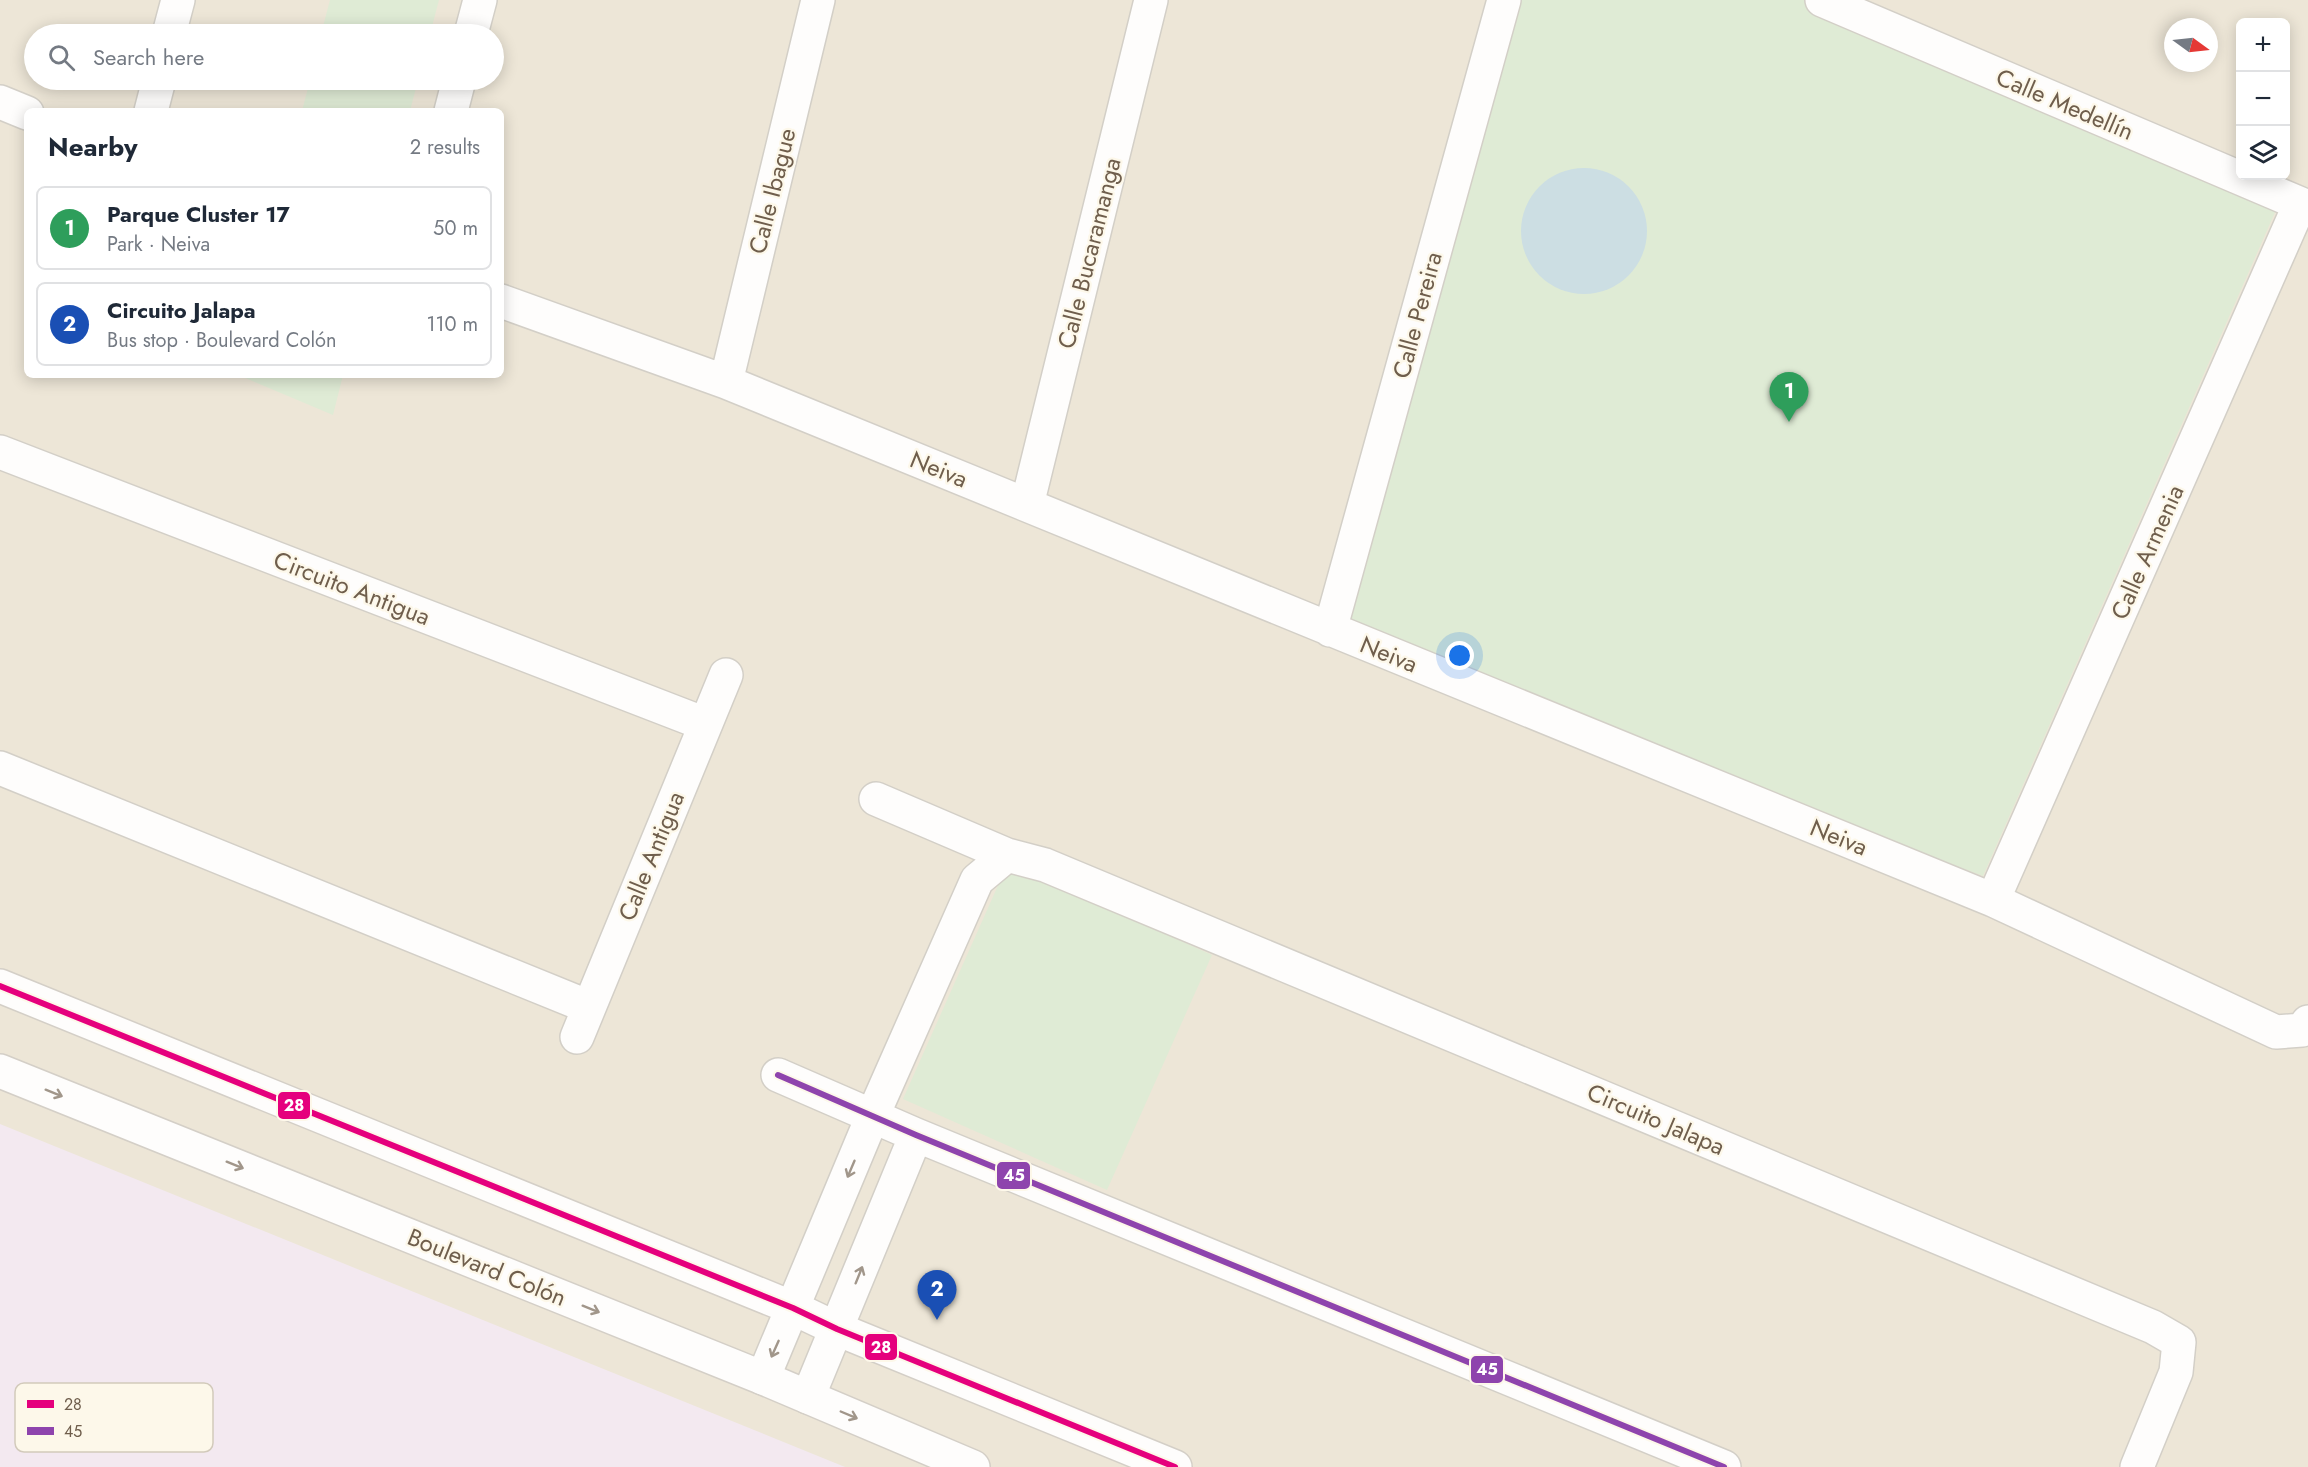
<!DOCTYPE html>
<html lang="en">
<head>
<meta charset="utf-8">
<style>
	:root { --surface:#fff; --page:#f2f2f3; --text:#1f2937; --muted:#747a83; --line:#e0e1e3; --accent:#b45309 }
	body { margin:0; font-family:Jost,sans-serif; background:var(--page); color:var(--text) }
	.controls { position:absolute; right:18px; top:18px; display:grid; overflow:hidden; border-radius:9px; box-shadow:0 3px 15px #0003 }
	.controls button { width:54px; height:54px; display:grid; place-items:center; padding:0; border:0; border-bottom:2px solid var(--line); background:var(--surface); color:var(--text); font:30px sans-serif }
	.compass { position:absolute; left:2164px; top:18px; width:54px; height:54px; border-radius:50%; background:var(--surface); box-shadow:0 3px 15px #0003; rotate:105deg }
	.you { position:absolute; left:1460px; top:656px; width:21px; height:21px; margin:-15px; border:4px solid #fff; border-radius:50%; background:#1a73e8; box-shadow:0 0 0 9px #1a73e833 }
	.badge { display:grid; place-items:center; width:39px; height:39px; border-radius:50%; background:var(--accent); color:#fff; font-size:20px; font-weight:700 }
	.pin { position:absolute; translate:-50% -50px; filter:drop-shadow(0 2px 3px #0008) }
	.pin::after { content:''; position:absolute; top:32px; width:21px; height:18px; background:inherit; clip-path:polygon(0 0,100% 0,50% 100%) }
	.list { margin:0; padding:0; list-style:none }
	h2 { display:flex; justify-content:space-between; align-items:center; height:78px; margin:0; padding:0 24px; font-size:26px }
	h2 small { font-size:20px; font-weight:400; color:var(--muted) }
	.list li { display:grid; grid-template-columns:39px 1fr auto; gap:18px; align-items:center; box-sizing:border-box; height:84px; margin:0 12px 12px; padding:0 12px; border:2px solid var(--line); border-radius:9px }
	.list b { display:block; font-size:22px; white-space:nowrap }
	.list p { margin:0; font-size:20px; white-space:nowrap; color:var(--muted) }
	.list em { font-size:20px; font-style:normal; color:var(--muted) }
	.icon { flex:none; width:33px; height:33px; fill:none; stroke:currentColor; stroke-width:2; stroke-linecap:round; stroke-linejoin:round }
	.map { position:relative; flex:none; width:2308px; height:1467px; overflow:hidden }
	.search { position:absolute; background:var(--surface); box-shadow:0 3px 15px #0003; left:24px; top:24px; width:480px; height:66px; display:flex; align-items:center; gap:15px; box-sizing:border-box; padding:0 21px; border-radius:33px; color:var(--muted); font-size:22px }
	.panel { position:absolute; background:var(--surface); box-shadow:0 3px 15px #0003; left:24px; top:108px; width:480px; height:270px; border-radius:9px }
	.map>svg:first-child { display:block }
	.residential { fill:#ede6d7; fill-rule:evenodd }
	.education { fill:#f3e9f0 }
	.green { fill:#dfebd5 }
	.water { fill:#ccdee3 }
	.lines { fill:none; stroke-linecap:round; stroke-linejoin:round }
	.street-casing { stroke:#d3cfc7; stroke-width:36 }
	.secondary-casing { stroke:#d4cfc7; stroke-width:36 }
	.street { stroke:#fefdfc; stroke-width:33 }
	.secondary { stroke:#fefdfc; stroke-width:33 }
	.bus-1-casing { stroke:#fdf8ea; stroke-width:10 }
	.bus-2-casing { stroke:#fdf8ea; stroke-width:10 }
	.bus-1 { stroke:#e5007d; stroke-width:6 }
	.bus-2 { stroke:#8e44ad; stroke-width:6 }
	.oneway { stroke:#a1968a }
	.labels { text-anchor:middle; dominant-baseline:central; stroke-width:4.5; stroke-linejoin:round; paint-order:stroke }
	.street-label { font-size:24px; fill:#6f5e4c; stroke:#fdf8ea }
	.key { fill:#fdf8ea; stroke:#d2cabb; stroke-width:1.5 }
	.key-label { font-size:16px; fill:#6f5e4c }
	.line-badge { stroke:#fdf8ea; stroke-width:2 }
	.badge-label { font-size:16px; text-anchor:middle; font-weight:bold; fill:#fff }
</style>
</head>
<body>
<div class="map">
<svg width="2308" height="1467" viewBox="0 0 2308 1467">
	<rect width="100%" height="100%" fill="#f5f2e9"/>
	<path class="residential" d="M0,0H2308V1467H0ZM2240,22H2286V176H2240ZM2173,27H2209V63H2173ZM34,34H494V80H34ZM27,111H501V375H27Z"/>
	<path class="education" d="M0,1124L845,1467H0Z"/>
	<path class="green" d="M330,0H439L430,34H321Z
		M1508,0H1805L2276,210L1983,876L1339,634Z
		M310,80H418L410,111H302Z
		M238,375H343L333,415Z
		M1008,863L1212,955L1107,1190L903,1099Z"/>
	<path class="water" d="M1521 231a63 63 0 1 1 126 0a63 63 0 1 1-126 0Z"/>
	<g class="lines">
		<defs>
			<path id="street" d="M1822,0L2308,207
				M169,34L178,0
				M471,34L480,0
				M0,102L27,113
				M151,111L159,80
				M451,111L459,80
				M501,301L726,382L1993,900L2276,1032L2302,1030L2308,1022
				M726,382L818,0
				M0,452L705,724
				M1027,505L1151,0
				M1330,630L1504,0
				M0,768L589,1007
				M876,799L1007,855L1045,865L2153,1327L2179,1342L2176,1372L2137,1467
				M1993,900L2300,204
				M577,1037L726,675
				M778,1075L916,1135L1724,1467
				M763,1378L873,1115L977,880L1007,855
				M808,1397L916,1135"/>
			<path id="secondary" d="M0,986L793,1308L837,1329L1175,1467
				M0,1071L763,1378L973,1467"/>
		</defs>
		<use href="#street" class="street-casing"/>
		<use href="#secondary" class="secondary-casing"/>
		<use href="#street" class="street"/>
		<use href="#secondary" class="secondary"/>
		<defs>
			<path id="bus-1" d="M0,986L793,1308L837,1329L1175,1467"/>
			<path id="bus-2" d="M778,1075L916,1135L1724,1467"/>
		</defs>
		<use href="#bus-1" class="bus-1-casing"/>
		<use href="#bus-2" class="bus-2-casing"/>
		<use href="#bus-1" class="bus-1"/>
		<use href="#bus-2" class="bus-2"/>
	</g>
	<defs><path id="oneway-shaft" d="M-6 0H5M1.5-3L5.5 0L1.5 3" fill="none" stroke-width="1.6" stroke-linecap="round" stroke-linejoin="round" transform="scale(1.5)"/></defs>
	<g class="oneway">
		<use href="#oneway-shaft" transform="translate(54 1093) rotate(22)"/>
		<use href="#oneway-shaft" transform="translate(235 1165) rotate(22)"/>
		<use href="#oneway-shaft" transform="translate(851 1169) rotate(113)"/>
		<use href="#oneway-shaft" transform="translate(859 1275) rotate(-68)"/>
		<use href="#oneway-shaft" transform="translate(591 1309) rotate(22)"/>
		<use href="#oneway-shaft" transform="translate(775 1349) rotate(114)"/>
		<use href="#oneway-shaft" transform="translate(849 1415) rotate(23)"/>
	</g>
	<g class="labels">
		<g class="street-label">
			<text transform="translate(2065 104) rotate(23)">Calle Medellín</text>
			<text transform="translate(772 191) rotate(-76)">Calle Ibague</text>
			<text transform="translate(1089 253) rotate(-76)">Calle Bucaramanga</text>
			<text transform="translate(1417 315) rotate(-75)">Calle Pereira</text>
			<text transform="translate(939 469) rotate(22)">Neiva</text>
			<text transform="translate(2147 552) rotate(-66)">Calle Armenia</text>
			<text transform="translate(352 588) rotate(21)">Circuito Antigua</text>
			<text transform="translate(1389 654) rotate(22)">Neiva</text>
			<text transform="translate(1839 837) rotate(22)">Neiva</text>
			<text transform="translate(651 856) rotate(-68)">Calle Antigua</text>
			<text transform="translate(1656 1119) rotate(23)">Circuito Jalapa</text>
			<text transform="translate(487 1267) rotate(22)">Boulevard Colón</text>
		</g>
	</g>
	<rect x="15" y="1383" width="198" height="69" rx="9" class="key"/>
	<rect x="27" y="1400" width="27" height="8" fill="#e5007d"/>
	<rect x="27" y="1427" width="27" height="8" fill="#8e44ad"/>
	<g class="key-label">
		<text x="64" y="1410">28</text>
		<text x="64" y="1437">45</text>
	</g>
	<g class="line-badge">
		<rect x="277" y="1091" width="34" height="29" rx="6" fill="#e5007d"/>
		<rect x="996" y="1161" width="35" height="29" rx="6" fill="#8e44ad"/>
		<rect x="864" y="1333" width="34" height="28" rx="6" fill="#e5007d"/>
		<rect x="1470" y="1355" width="34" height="29" rx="6" fill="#8e44ad"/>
	</g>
	<g class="badge-label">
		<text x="294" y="1111">28</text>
		<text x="1014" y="1181">45</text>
		<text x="881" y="1353">28</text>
		<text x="1487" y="1375">45</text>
	</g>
</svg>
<div class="controls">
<button>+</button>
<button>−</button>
<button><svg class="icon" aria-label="layers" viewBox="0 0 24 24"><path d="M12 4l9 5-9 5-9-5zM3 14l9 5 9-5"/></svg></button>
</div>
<svg class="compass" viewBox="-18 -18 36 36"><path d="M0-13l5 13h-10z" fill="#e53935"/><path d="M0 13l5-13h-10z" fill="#747a83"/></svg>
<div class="you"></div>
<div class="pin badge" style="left:1789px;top:422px;background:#2e9e5b">1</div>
<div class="pin badge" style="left:937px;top:1320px;background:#1a4fb4">2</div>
<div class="search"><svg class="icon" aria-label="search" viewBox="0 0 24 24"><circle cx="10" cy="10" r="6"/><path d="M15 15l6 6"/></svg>Search here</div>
<section class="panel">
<h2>Nearby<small>2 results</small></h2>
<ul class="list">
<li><span class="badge" style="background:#2e9e5b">1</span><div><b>Parque Cluster 17</b><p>Park · Neiva</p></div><em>50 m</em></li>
<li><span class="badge" style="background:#1a4fb4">2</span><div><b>Circuito Jalapa</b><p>Bus stop · Boulevard Colón</p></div><em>110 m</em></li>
</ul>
</section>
</div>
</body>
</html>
